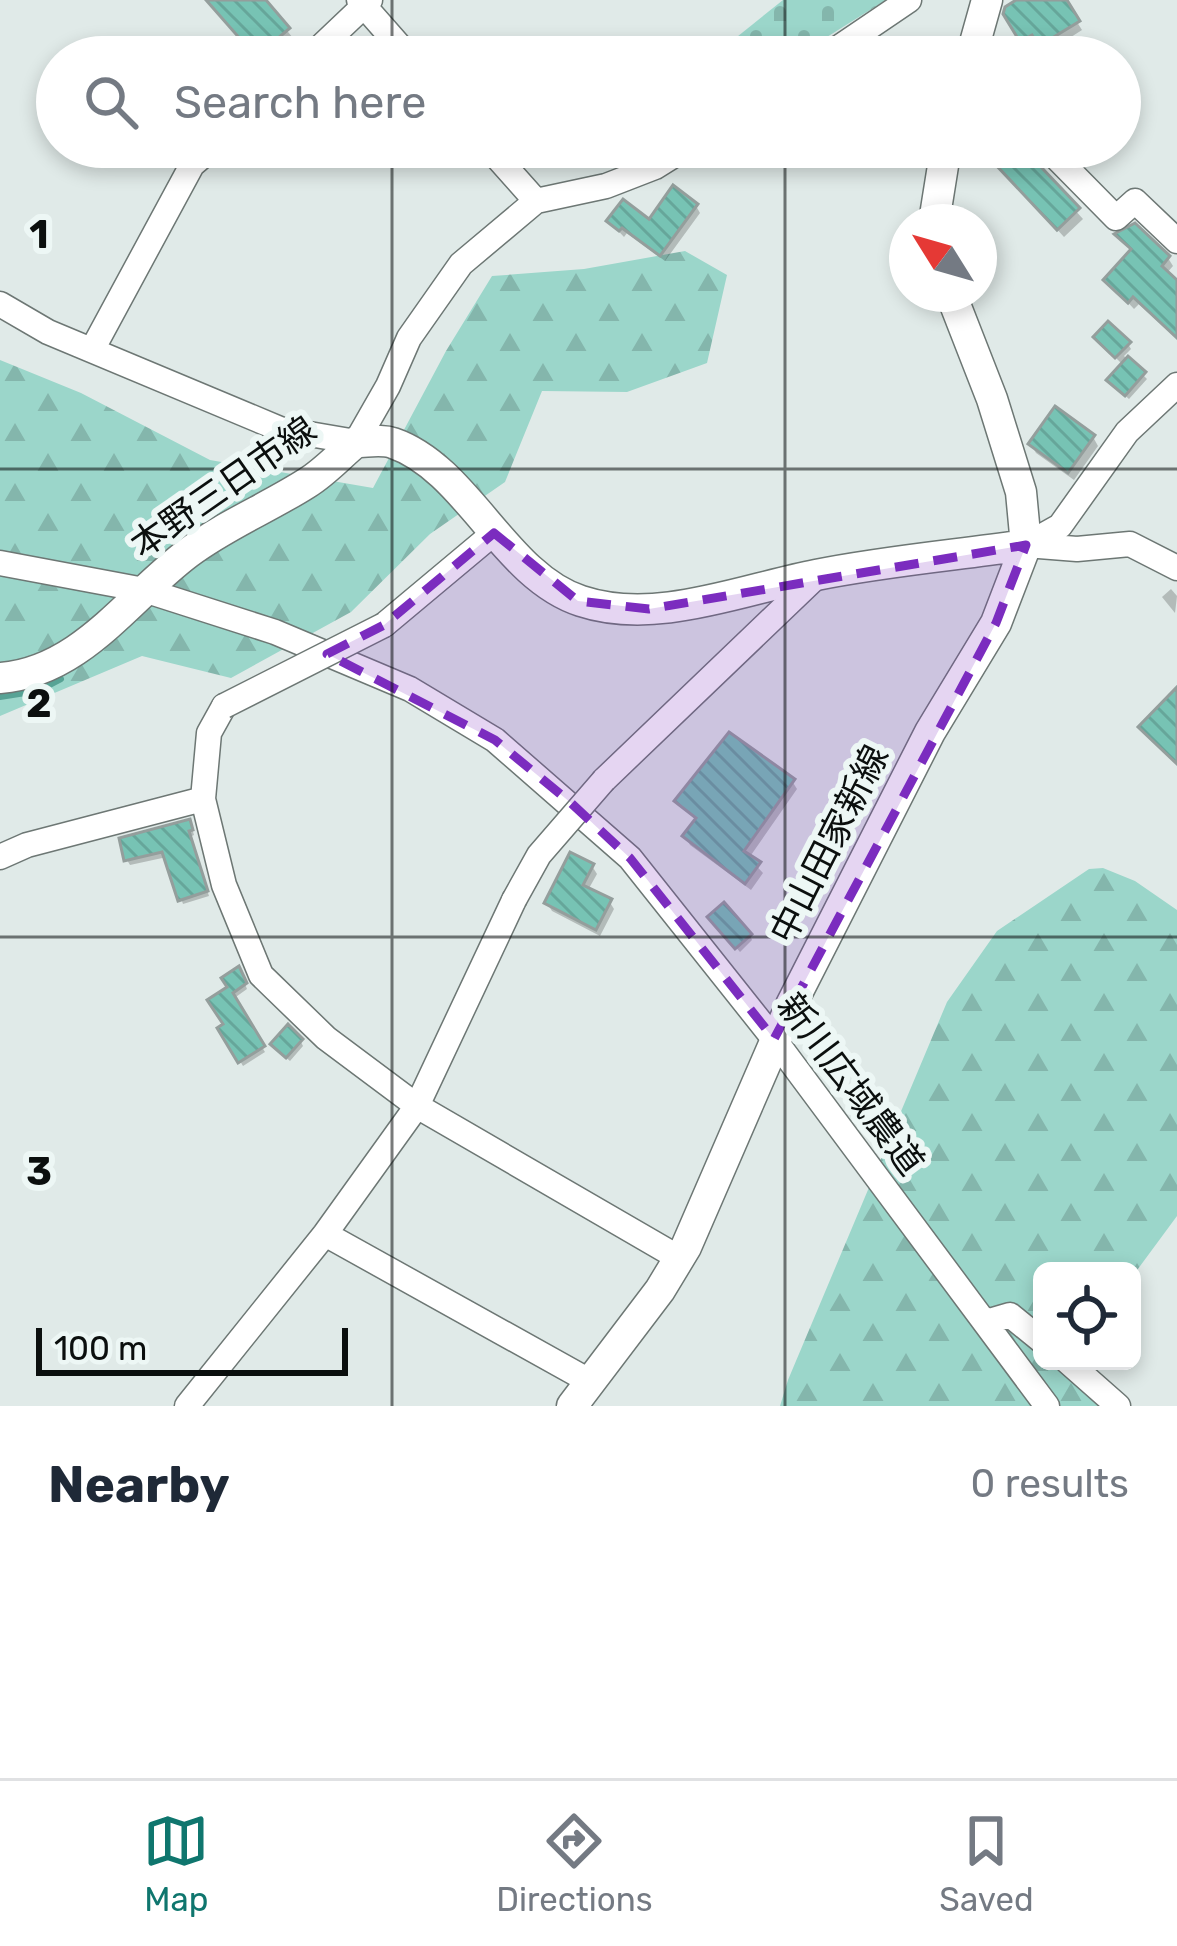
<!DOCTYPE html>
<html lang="en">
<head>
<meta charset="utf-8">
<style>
	:root { --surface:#fff; --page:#f6f6f7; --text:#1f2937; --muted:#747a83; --line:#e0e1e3; --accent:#0f766e }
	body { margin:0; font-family:Rubik,"Noto Sans JP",sans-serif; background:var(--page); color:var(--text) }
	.controls { position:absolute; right:36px; bottom:36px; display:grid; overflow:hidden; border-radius:18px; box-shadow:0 6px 18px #0003 }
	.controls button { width:108px; height:108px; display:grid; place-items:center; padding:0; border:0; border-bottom:3px solid var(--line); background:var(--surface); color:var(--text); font:60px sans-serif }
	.compass { position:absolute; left:889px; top:204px; width:108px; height:108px; border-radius:50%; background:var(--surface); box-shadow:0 6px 18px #0003; rotate:307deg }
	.scale { position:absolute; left:36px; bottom:30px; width:312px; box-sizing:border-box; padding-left:12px; border:6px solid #0b0f0e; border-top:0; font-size:33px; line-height:42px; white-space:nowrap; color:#0b0f0e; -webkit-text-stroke:9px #edf7f5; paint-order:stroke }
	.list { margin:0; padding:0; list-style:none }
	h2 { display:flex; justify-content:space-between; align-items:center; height:156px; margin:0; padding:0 48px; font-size:51px }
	h2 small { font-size:39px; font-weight:400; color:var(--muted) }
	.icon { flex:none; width:66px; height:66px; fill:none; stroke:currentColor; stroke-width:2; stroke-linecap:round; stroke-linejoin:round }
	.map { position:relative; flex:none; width:1177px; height:1406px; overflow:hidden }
	.search { position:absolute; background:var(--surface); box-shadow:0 6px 18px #0003; left:36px; right:36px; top:36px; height:132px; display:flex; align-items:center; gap:30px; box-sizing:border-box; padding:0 42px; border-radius:66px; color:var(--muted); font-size:45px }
	.sheet { height:372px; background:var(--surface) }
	nav { display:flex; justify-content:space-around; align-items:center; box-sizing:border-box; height:168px; border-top:3px solid var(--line); background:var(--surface); font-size:33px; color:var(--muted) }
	nav a { display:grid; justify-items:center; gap:6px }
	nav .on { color:var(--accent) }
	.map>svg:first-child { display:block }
	.forest { fill:url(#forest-firs) }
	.cemetery { fill:url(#cemetery-stones) }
	.shadow { fill:#0003 }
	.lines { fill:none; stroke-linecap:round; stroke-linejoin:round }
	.stream { stroke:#57a395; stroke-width:6 }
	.building { fill:url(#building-back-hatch); stroke:#949e9c; stroke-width:3 }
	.minor-casing { stroke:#6d7774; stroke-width:27 }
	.major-casing { stroke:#6d7774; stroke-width:33 }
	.minor { stroke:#fff; stroke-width:24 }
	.major { stroke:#fff; stroke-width:30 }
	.minor-bridge-casing { stroke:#6d7774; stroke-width:27; stroke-linecap:butt }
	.minor-bridge { stroke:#fff; stroke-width:24 }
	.marked { fill:#7b2cbf; fill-opacity:0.2; stroke:#7b2cbf; stroke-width:9; stroke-dasharray:24 15; stroke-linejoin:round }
	.grid { fill:none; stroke:#0b0f0e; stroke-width:3; stroke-opacity:0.55 }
	.labels { text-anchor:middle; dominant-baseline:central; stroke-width:12; stroke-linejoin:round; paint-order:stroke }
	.street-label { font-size:36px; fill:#0b0f0e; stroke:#edf7f5 }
	.grid-label { font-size:39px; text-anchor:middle; font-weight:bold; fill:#0b0f0e; stroke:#edf7f5; stroke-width:12; stroke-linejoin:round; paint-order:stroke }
</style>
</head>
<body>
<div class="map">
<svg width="1177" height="1406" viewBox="0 0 1177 1406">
	<defs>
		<pattern id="forest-firs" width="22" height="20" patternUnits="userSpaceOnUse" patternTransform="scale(3)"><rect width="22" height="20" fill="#9bd6ca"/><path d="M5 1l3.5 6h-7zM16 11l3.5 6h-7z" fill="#84b6ac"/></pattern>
		<pattern id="cemetery-stones" width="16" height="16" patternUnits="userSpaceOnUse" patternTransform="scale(3)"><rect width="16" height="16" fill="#9bd6ca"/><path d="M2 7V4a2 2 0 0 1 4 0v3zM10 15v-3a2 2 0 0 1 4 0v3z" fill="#84b6ac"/></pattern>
		<pattern id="building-back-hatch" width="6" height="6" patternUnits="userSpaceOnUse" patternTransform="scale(3)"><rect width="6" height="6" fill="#77c3b4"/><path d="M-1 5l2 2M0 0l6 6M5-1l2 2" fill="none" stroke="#66a69a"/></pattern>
	</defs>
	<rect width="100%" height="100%" fill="#e0eae8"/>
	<path class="forest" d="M685,251L727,275L707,363L627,392L542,391L505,482L430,534L351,612L231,678L142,656L0,716V360L81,393L210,460L373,488L446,351L492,276L584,269Z
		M1103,868L1135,881L1177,910V1216L1132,1277V1271H1042V1361H1094L1111,1406H780L788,1380L947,1002L997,931L1089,869Z"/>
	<path class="cemetery" d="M783,0H886L795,57H712Z"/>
	<path class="shadow" d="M216,0H262L293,38L272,57H256L217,12Z
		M1014,0H1063L1082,30L1046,53L1039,41L1027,48L1007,14L1016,3Z
		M982,147H1018L1083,219L1064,237Z
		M696,206L700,213L665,261L627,233L624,237L609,221L649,223Z
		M1119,235L1168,258L1173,266L1166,274L1177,284V339L1139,304L1134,309L1107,280L1132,251Z
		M1100,342L1128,344L1131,349L1124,356L1147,379L1129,399L1113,385L1123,365Z
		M1093,437L1098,446L1074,480L1036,453L1031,444Z
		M1171,589L1177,596L1175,613L1162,597Z
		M792,781L797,789L749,858L763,873L751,890L690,845L686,837L697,821L678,802Z
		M192,828L194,835L190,837L209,896L183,904L167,857L130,865L127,860Z
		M592,866L597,874L588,890L609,901L614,909L600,936L552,911L547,903Z
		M714,922L750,935L752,940L740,952Z
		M241,974L247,989L233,999L265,1052L243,1066L221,1029L227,1025L230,988Z
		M300,1040L303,1046L290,1061L277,1050Z"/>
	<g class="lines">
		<path class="stream" d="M0,697L38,691L61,679"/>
	</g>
	<path class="building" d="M206,0H266L290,28L256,57Z
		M1016,0H1067L1080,21L1039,46L1032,35L1020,42L1003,14L1005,7Z
		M979,147H1022L1080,208L1057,230Z
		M673,185L698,204L660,256L622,228L619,231L606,221L623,199L649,219Z
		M1135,223L1170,256L1162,266L1177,280V338L1133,297L1128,303L1103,280L1131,249L1114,234Z
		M1108,321L1131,342L1115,358L1093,337Z
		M1128,356L1146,372L1125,396L1106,380Z
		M1055,406L1095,435L1068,473L1028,444Z
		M1177,687V764L1138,727Z
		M729,732L795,779L744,851L761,862L745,884L682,836L696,818L674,801Z
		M190,819L193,830L189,831L208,891L178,901L162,852L124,861L119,838Z
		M570,852L594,864L583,885L612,899L596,930L544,903Z
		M724,902L752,934L735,949L707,917Z
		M239,966L247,983L233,993L265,1046L238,1063L217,1028L223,1024L207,1000L227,987L221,978Z
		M288,1024L303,1039L286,1058L270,1044Z"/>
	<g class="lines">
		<defs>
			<path id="minor" d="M359,0L409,57
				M310,57L370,0
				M825,57L909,0
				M488,147L536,201
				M1046,147L1116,218L1135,201L1177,241
				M0,304L48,332L280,429L356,442L388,386L409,338L461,264L536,201L606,186L655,167L687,147
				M92,350L192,165L213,147
				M1026,545L1060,526L1127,432L1177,385
				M1026,545L1077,549L1130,544L1177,568
				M0,563L144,590L275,632L410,689L495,740L630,858L774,1039L1047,1406
				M384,625L494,533
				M224,706L209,733L203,799L224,885L261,975L326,1038L417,1106L679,1258
				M604,780L819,574
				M0,857L27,845L203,799
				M325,1234L591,1382
				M986,1322L1010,1315L1042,1341
				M1067,1361L1118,1406
				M187,1406L325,1234L417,1106L514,900"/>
			<path id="major" d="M971,57L987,0
				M934,222L946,147
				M0,678C81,672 128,598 188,553C225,525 268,508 307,483C325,472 340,455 356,442C368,442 382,439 393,443C468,469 504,576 581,601C656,626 743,589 816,575C885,561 957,555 1026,545
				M572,1406L660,1290L686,1247L791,1005L930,732L996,623L1026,545L1021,492L992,399L951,294"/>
		</defs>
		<use href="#minor" class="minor-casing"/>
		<use href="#major" class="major-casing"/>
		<use href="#minor" class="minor"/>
		<use href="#major" class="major"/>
		<defs>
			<path id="minor-bridge" d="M224,706L384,625
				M514,900L539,855L604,780"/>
		</defs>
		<use href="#minor-bridge" class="minor-bridge-casing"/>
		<use href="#minor-bridge" class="minor-bridge"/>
	</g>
	<path class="marked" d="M494,533L578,601L649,609L1026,545L996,623L774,1039L630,858L571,803L495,740L327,654L384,625Z"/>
	<path class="grid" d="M392,0V57M785,0V57M392,147V1406M785,147V1406M0,469H1177M0,937H1177"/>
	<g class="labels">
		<g class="street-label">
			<text transform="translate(223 487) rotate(-35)">本野三日市線</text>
			<text transform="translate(829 844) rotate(-63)">中山田家新線</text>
			<text transform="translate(851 1084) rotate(53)">新川広域農道</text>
		</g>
	</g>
	<g class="grid-label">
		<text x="39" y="248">1</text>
		<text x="39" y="717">2</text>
		<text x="39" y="1185">3</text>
	</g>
</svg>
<div class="controls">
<button><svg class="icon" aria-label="locate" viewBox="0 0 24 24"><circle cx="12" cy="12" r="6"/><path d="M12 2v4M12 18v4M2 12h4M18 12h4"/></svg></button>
</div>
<svg class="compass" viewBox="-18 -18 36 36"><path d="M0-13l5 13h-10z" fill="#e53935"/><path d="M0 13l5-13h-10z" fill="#747a83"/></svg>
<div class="scale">100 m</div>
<div class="search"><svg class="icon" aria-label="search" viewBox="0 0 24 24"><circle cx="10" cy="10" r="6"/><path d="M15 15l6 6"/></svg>Search here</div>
</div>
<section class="sheet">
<h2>Nearby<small>0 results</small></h2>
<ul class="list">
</ul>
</section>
<nav>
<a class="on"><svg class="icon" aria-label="map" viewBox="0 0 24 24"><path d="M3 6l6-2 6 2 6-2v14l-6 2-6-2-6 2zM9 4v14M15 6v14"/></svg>Map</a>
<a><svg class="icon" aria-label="directions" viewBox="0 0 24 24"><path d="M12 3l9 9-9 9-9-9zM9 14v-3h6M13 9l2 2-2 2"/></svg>Directions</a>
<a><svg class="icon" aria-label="saved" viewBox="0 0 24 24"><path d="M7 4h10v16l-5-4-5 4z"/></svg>Saved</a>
</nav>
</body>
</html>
